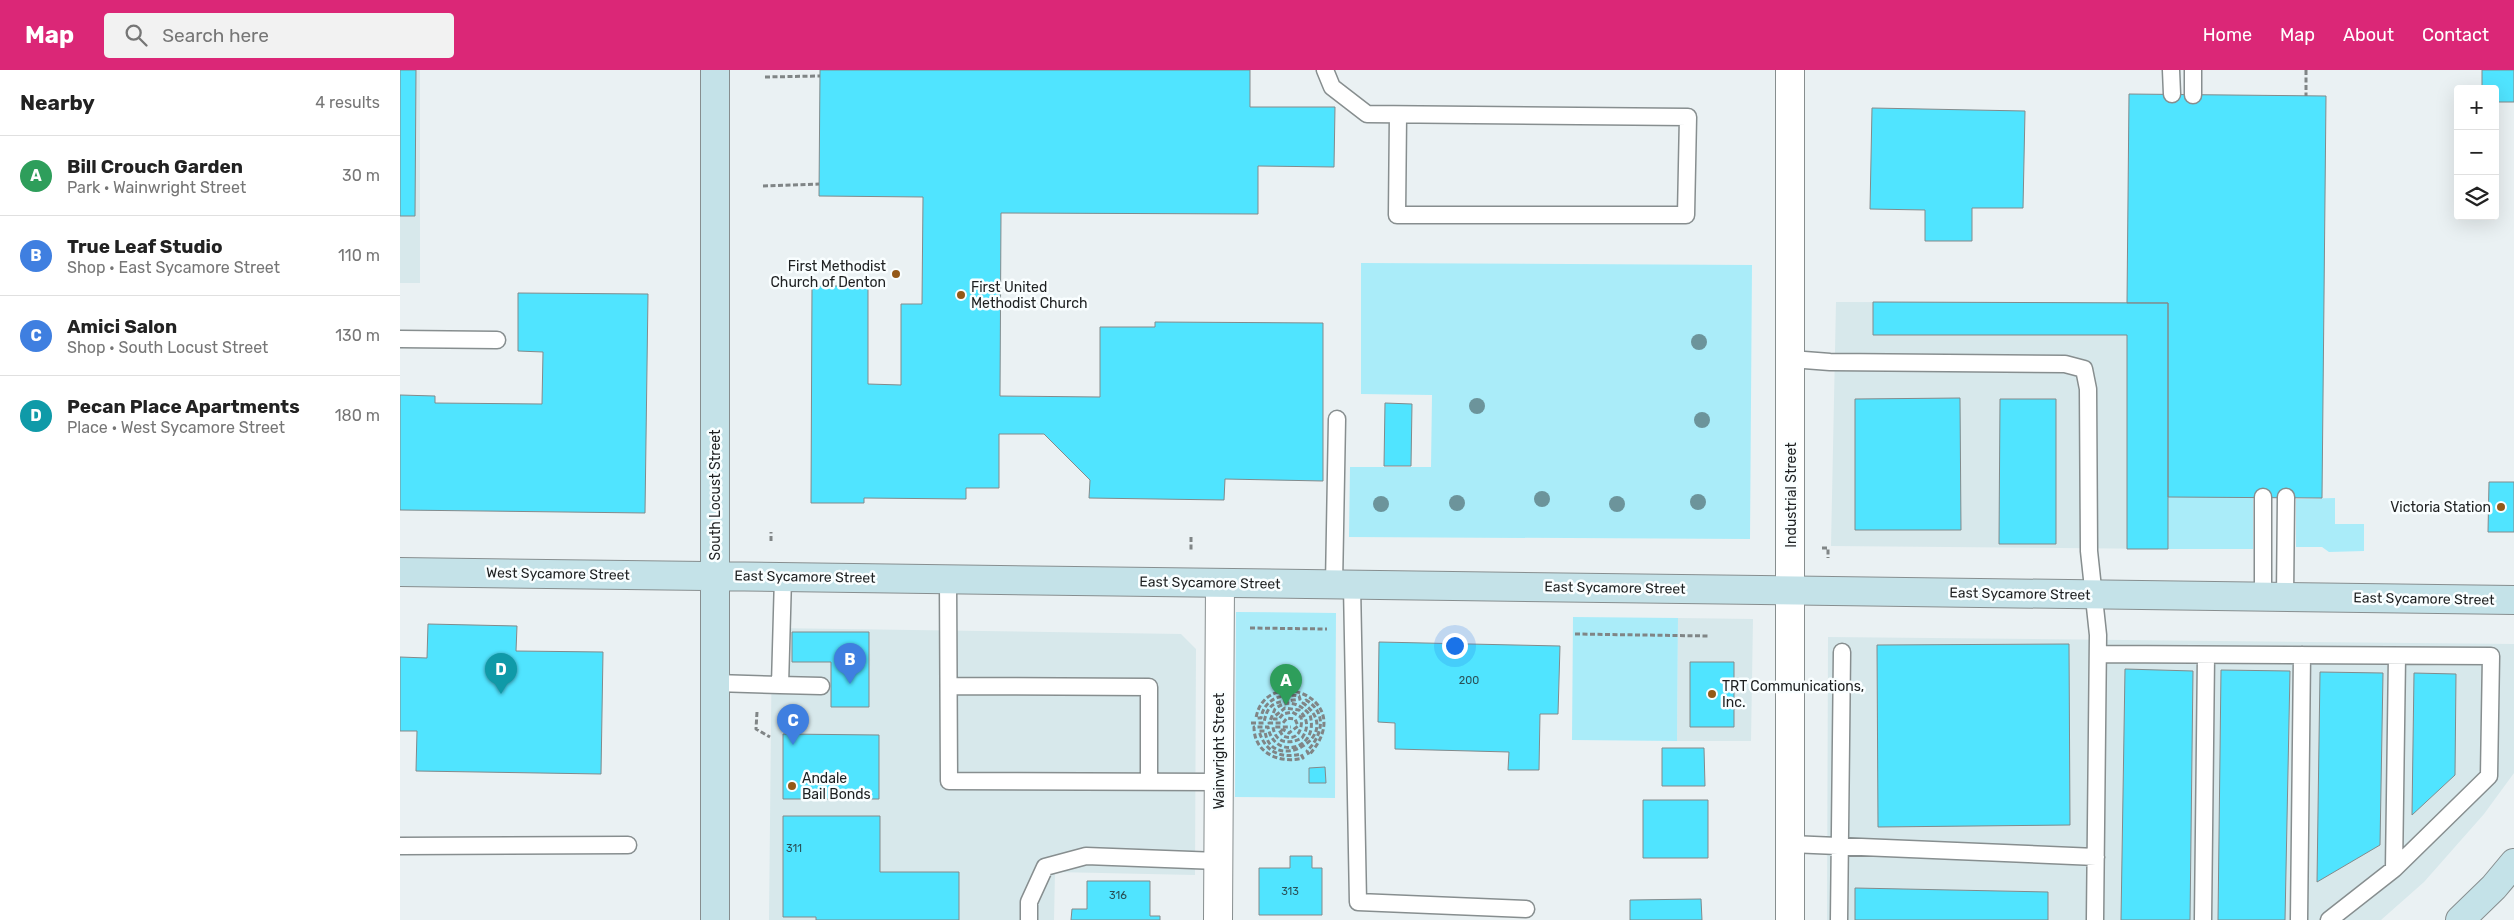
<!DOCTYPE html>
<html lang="en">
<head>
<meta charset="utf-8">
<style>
	:root { --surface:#fff; --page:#f2f2f2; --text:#222; --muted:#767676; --line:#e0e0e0; --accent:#db2777 }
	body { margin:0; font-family:Rubik,sans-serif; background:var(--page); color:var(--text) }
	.controls { position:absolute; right:15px; top:15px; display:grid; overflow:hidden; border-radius:5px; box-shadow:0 5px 20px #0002 }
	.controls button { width:45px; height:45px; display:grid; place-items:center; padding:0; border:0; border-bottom:1px solid var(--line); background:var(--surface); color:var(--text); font:25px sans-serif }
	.you { position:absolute; left:1054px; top:575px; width:18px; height:18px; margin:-12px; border:4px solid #fff; border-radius:50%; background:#1a73e8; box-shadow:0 0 0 8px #1a73e833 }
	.badge { display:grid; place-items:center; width:32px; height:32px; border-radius:50%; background:var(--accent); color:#fff; font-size:16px; font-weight:700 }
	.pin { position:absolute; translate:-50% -41px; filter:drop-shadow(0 1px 2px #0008) }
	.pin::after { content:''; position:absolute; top:26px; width:18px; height:15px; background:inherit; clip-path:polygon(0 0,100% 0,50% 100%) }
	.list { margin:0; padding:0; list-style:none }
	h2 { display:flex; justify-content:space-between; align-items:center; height:65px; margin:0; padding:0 20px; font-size:21px }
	h2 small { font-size:16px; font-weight:400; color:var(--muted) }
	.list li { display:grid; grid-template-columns:32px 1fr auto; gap:15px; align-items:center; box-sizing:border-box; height:80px; padding:0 20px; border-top:1px solid var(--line) }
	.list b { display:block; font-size:19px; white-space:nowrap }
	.list p { margin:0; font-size:16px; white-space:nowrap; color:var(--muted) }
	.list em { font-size:16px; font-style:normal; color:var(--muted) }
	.icon { flex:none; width:28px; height:28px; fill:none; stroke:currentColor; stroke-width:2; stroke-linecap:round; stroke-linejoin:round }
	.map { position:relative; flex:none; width:2114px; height:850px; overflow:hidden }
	header { display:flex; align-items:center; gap:30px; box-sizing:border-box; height:70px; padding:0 25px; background:var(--accent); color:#fff }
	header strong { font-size:24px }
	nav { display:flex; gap:28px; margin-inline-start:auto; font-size:18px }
	.search { width:350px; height:45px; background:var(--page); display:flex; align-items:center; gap:12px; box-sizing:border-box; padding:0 18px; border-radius:5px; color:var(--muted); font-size:19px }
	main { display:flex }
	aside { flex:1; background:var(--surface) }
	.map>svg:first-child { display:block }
	.built { fill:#d7e8eb }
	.green { fill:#aaecf9 }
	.building { fill:#50e4ff; stroke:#838a8b }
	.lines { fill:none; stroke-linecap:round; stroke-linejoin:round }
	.lane-casing { stroke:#878e8f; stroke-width:19 }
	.street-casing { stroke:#878e8f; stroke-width:30 }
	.secondary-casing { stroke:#878e8f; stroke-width:30 }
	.path { stroke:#808586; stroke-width:3; stroke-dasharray:5 2.5; stroke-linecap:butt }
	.lane { stroke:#fff; stroke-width:16 }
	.street { stroke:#fff; stroke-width:28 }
	.secondary { stroke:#c4e2e8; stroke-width:28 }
	.tree { fill:#6c949b }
	.poi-dot { fill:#945918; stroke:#f9feff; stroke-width:2 }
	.labels { text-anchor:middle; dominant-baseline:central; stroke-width:5; stroke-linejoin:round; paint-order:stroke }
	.number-label { font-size:11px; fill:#2a5158 }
	.poi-label { font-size:14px; fill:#1e2021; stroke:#f9feff; text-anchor:start }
	.street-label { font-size:14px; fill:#1e2021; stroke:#f9feff }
</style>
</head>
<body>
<header>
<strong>Map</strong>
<div class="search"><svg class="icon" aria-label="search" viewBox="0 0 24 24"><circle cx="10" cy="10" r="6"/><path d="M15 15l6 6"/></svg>Search here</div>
<nav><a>Home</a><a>Map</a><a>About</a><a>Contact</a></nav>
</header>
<main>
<aside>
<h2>Nearby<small>4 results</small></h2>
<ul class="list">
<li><span class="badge" style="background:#2e9e5b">A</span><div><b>Bill Crouch Garden</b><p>Park · Wainwright Street</p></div><em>30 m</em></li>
<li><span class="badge" style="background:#3f7fe0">B</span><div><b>True Leaf Studio</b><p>Shop · East Sycamore Street</p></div><em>110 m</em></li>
<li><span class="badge" style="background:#3f7fe0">C</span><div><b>Amici Salon</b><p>Shop · South Locust Street</p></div><em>130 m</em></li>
<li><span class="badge" style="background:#0f9aa8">D</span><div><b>Pecan Place Apartments</b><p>Place · West Sycamore Street</p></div><em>180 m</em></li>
</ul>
</aside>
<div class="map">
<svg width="2114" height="850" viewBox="0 0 2114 850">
	<rect width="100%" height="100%" fill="#eaf1f3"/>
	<path class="built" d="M0,0H20V213H0Z
		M1436,232L1768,233V479L1431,476Z
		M1278,548L1353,549L1351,671H1277Z
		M372,558L781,564L796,579L795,805L655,802L654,850H369Z
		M1428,567L2114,574V703L2084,744L2024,812L1981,850H1427Z"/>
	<path class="green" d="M961,193L1352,195L1350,469L949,467L950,397H1031L1032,325L961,324Z
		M1768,427H1853V479H1768Z
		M1935,428V454H1964V481L1929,482L1922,477H1896V429Z
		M836,542L936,543L935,728L835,727Z
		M1173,547L1278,548L1277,671L1172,670Z"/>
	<path class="building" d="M0,0H16L15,146H0Z
		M420,0H850V37H935L934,97L858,96V144L601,143L600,326L700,327V257H755V252L923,253V411L825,409L824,430L689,428L690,410L644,364H599V418H566V429L464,428V433H411L412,216H468V314L501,315V234H522L523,127L419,126Z
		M2082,0H2114V32H2095V19H2082Z
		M1729,24L1926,26L1922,428L1768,427V233H1727Z
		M1472,38L1625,41L1623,138H1572V171H1525V140L1470,139Z
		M118,223L248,224L245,443L0,440V325L35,326V333L142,334L143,282L118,281Z
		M1473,232L1768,233V479H1727V265H1473Z
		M1560,328L1561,460H1455V329Z
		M1600,329H1656V474H1599Z
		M985,333L1012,334L1011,396H984Z
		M2089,412H2114V462H2088Z
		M28,554L117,556L116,581L203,582L201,704L16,701L17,661H0V587L27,588Z
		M392,562H469V637H431V592H392Z
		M979,572L1160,576L1158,644H1140L1139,700H1108L1109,682L995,679V653L978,652Z
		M1669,574L1670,755L1478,757L1477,575Z
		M1290,592H1334V657H1290Z
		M1725,599L1793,601L1790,850H1721Z
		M1821,600L1890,601L1885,850H1818Z
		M1920,602L1983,603L1980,775L1917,812Z
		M2014,603L2056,604L2055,705L2012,745Z
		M383,664L479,665V729H383Z
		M1262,678H1304L1305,716H1262Z
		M925,697L926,713H909V698Z
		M1243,730H1308V788H1243Z
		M383,746H480V802H559V850H416V847H383Z
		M890,786H912V798H922V845H859V798H890Z
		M687,811H750V846H760V850H671L672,839H687Z
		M1455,818L1648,822V850H1455Z
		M1301,829L1302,850H1230V830Z"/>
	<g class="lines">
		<defs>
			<path id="lane" d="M925,0L932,17L967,44L1288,47L1286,145H997L998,45
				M1771,0L1772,24
				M1793,0V25
				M0,269L97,270
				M1391,289L1430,292L1665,294L1684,299L1688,319L1689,481L1698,565L1695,850
				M1863,427V527
				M548,509L549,711L819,712
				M934,515L937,349
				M952,515L958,832L1126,839
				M1885,527L1886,427
				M1698,584C1829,585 1960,586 2091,586L2089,706L1994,799L1997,586
				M315,613L380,615L383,507
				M380,615L421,616
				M550,616L749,617V712
				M1390,774L1696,787
				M0,776L228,775
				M629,850V832L645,797L686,786L818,791
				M1439,850L1442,582
				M1803,850L1806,585
				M1899,850L1902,585
				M1929,850L1994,799"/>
			<path id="street" d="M1390,0V850
				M818,850L820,513"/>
			<path id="secondary" d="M315,0V850
				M0,502L2114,530
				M2060,850L2094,817L2114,793"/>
		</defs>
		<use href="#lane" class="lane-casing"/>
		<use href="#street" class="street-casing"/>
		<use href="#secondary" class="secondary-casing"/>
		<path class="path" d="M1906,0V26
			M365,7L420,6
			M363,116L419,114
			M791,467V482
			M371,471V462
			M1422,478H1428V488
			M850,558L927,559
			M1175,564L1310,566
			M357,642L356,659L370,667
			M851,653H864C868,627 883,633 900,629L899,626C882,623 864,629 861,648H856C865,594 960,628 909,685L907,681C922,666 928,643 906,630L903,633C948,666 870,706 865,661H859C865,682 881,689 901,684L903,688C881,694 854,684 854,657H868C874,691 920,680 910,645C900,633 887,629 875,639L869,653H883L887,648L895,649L898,656L889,663L884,660H879L883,666C898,672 903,659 901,647L892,642L883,644L879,649H874L875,646L885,638L899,640C908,649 909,657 902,668C889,675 875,673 873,657H891"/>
		<use href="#lane" class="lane"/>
		<use href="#street" class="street"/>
		<use href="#secondary" class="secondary"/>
	</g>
	<g class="tree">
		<circle cx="1299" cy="272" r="8"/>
		<circle cx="1077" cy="336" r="8"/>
		<circle cx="1302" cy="350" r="8"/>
		<circle cx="1142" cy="429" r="8"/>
		<circle cx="1298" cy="432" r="8"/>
		<circle cx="1057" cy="433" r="8"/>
		<circle cx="981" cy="434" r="8"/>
		<circle cx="1217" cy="434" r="8"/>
	</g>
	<g class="poi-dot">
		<circle cx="496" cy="204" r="5"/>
		<circle cx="561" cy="225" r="5"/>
		<circle cx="2101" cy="437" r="5"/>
		<circle cx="1312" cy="624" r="5"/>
		<circle cx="392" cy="716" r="5"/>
	</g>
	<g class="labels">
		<g class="number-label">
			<text x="1069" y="610">200</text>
			<text x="394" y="778">311</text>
			<text x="890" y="821">313</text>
			<text x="718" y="825">316</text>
		</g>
		<g class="poi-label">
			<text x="486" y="196" text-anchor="end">First Methodist<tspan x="486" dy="16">Church of Denton</tspan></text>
			<text x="571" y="217">First United<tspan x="571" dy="16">Methodist Church</tspan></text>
			<text x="2091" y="437" text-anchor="end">Victoria Station</text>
			<text x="1322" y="616">TRT Communications,<tspan x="1322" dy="16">Inc.</tspan></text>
			<text x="402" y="708">Andale<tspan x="402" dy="16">Bail Bonds</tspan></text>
		</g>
		<g class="street-label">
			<text transform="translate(315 425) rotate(-90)">South Locust Street</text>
			<text transform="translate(1391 425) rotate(-90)">Industrial Street</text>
			<text transform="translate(158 504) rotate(1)">West Sycamore Street</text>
			<text transform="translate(405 507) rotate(1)">East Sycamore Street</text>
			<text transform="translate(810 513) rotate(1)">East Sycamore Street</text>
			<text transform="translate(1215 518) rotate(1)">East Sycamore Street</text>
			<text transform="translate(1620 524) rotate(1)">East Sycamore Street</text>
			<text transform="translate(2024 529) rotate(1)">East Sycamore Street</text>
			<text transform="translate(819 681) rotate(-90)">Wainwright Street</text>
		</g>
	</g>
</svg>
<div class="controls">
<button>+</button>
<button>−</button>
<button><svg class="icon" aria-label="layers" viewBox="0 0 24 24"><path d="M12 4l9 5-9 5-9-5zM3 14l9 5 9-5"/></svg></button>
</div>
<div class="you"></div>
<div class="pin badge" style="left:886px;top:635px;background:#2e9e5b">A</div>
<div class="pin badge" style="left:450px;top:614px;background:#3f7fe0">B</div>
<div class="pin badge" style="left:393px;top:675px;background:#3f7fe0">C</div>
<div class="pin badge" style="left:101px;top:624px;background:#0f9aa8">D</div>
</div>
</main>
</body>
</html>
